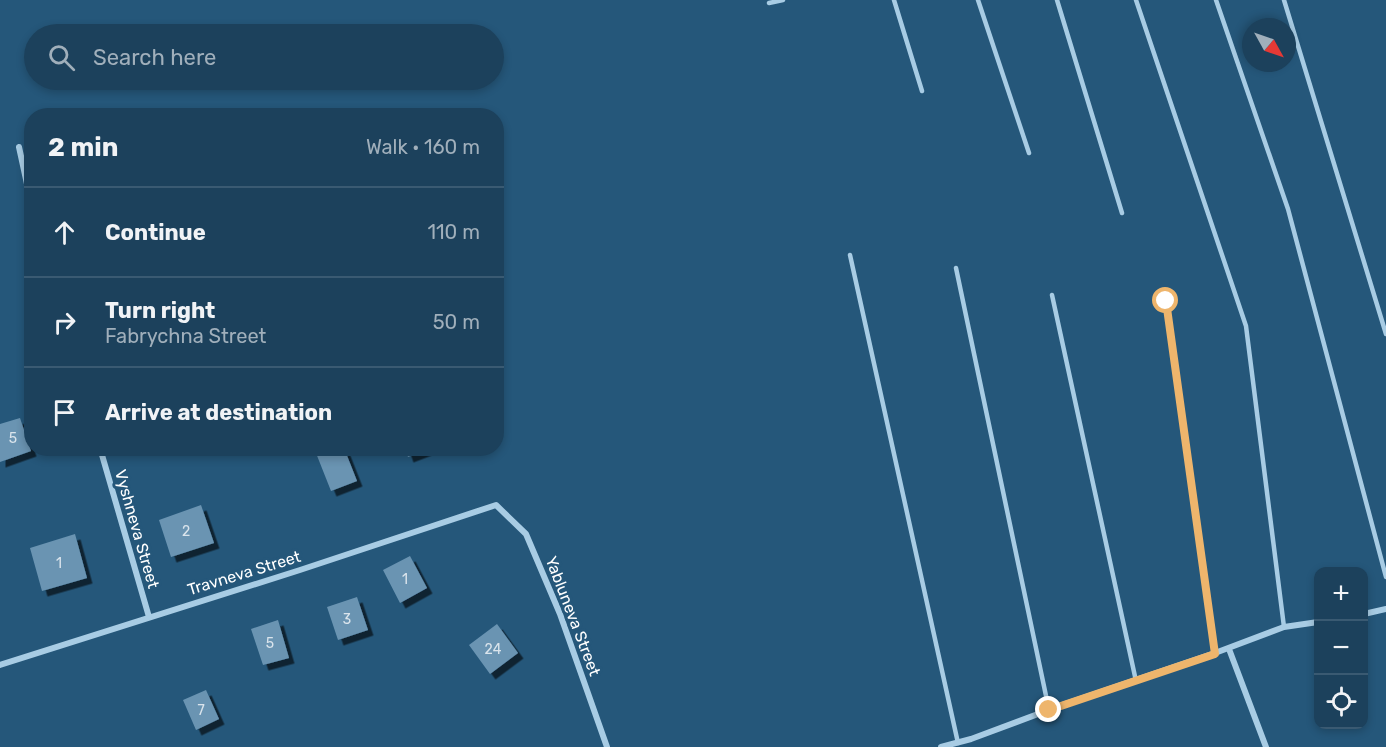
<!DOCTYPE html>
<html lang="en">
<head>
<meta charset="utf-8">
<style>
	:root { --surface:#1c415c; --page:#254862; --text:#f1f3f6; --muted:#a0afbb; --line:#3a5a72 }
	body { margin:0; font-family:Rubik,sans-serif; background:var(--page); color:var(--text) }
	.controls { position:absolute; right:18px; bottom:18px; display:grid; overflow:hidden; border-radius:12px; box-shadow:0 3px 9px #0003 }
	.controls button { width:54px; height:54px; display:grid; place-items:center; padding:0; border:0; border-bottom:2px solid var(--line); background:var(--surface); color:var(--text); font:30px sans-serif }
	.compass { position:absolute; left:1242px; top:18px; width:54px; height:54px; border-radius:50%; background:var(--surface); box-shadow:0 3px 9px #0003; rotate:130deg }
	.stop { position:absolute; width:18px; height:18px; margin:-14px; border:4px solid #eeb56c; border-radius:50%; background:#fff }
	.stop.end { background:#eeb56c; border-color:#fff; box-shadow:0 2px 6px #0008 }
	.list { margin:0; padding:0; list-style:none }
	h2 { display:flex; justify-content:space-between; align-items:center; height:78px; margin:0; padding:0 24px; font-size:26px }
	h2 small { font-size:20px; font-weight:400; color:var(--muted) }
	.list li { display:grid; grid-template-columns:39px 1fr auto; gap:18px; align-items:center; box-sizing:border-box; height:90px; padding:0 24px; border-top:2px solid var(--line) }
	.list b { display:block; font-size:22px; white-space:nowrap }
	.list p { margin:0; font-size:20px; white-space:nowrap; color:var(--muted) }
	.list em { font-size:20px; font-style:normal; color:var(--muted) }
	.icon { flex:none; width:33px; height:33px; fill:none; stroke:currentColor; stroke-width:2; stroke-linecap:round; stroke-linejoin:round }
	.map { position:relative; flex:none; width:1386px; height:747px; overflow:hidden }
	.search { position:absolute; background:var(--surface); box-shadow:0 3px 9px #0003; left:24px; top:24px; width:480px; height:66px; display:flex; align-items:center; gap:15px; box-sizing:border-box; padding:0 21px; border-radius:33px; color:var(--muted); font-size:22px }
	.panel { position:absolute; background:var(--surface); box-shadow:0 3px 9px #0003; left:24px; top:108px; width:480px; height:348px; border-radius:24px }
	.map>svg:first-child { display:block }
	.building { fill:#6a94b2; filter:url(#shadow) }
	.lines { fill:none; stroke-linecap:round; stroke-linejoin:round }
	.service { stroke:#a8cce4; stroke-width:4.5 }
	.minor { stroke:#a8cce4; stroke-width:6 }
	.route { stroke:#eeb56c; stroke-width:8 }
	.labels { text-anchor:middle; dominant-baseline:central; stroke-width:6; stroke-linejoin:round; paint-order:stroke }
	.number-label { font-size:14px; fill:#dae4ec }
	.street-label { font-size:16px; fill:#fff; stroke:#25577a }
</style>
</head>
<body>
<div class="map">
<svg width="1386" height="747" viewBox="0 0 1386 747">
	<defs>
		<filter id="shadow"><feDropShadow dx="5.5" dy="5.5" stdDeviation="0" flood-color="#0009"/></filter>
	</defs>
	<rect width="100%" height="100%" fill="#25577a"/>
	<path class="building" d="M20,418L31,451L0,462V424Z
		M314,448H344L357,481L331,491Z
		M405,448H429V449L408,457Z
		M201,505L214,543L171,557L159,520Z
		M75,534L87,578L42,591L30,548Z
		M410,556L427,588L400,603L383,570Z
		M357,597L368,630L338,640L327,607Z
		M278,620L289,658L263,665L251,629Z
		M497,624L518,653L490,674L469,645Z
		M206,690L219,719L196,730L183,700Z"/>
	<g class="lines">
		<path class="service" d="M894,0L922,91
			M978,0L1029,153
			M1057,0L1122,213
			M1136,0L1246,326L1284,627
			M1216,0L1288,209L1386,577
			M1284,0L1386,334
			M769,3L783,0
			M850,255L958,743
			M956,268L1049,710
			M1052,295L1136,681
			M1166,301L1215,653"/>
		<path class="minor" d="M19,147L32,207
			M100,448L149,617
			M1364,614L1386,609
			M1229,649L1266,747
			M0,665L300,570L496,505L526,534L560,614L607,747
			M941,747L971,739L1062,705L1215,653L1284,627L1318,622"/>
	</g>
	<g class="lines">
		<path class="route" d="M1049,710L1215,654L1166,301"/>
	</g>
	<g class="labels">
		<g class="number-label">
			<text x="13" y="438">5</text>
			<text x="186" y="531">2</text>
			<text x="59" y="563">1</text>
			<text x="405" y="579">1</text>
			<text x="347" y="619">3</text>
			<text x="270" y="643">5</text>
			<text x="493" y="649">24</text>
			<text x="201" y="710">7</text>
		</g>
		<g class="street-label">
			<text transform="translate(137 529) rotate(74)">Vyshneva Street</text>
			<text transform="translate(244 573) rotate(-17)">Travneva Street</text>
			<text transform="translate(573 616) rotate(69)">Yabluneva Street</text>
		</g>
	</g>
</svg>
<div class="controls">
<button>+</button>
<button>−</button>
<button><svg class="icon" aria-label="locate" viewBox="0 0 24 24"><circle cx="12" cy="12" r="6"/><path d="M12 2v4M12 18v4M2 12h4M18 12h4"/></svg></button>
</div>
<svg class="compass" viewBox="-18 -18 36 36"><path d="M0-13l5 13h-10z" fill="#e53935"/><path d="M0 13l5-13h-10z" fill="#a0afbb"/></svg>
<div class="stop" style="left:1166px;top:301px"></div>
<div class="stop end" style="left:1049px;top:710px"></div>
<div class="search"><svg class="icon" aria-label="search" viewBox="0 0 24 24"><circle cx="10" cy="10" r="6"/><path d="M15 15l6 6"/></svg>Search here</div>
<section class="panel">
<h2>2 min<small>Walk · 160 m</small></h2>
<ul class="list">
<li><svg class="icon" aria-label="ahead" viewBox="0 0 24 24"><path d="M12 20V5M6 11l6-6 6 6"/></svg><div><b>Continue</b></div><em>110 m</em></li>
<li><svg class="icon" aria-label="right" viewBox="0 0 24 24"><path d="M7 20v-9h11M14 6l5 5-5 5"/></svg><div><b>Turn right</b><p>Fabrychna Street</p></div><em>50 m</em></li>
<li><svg class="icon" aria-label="arrive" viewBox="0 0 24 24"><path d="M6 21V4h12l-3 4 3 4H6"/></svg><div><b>Arrive at destination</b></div></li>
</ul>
</section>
</div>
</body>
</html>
